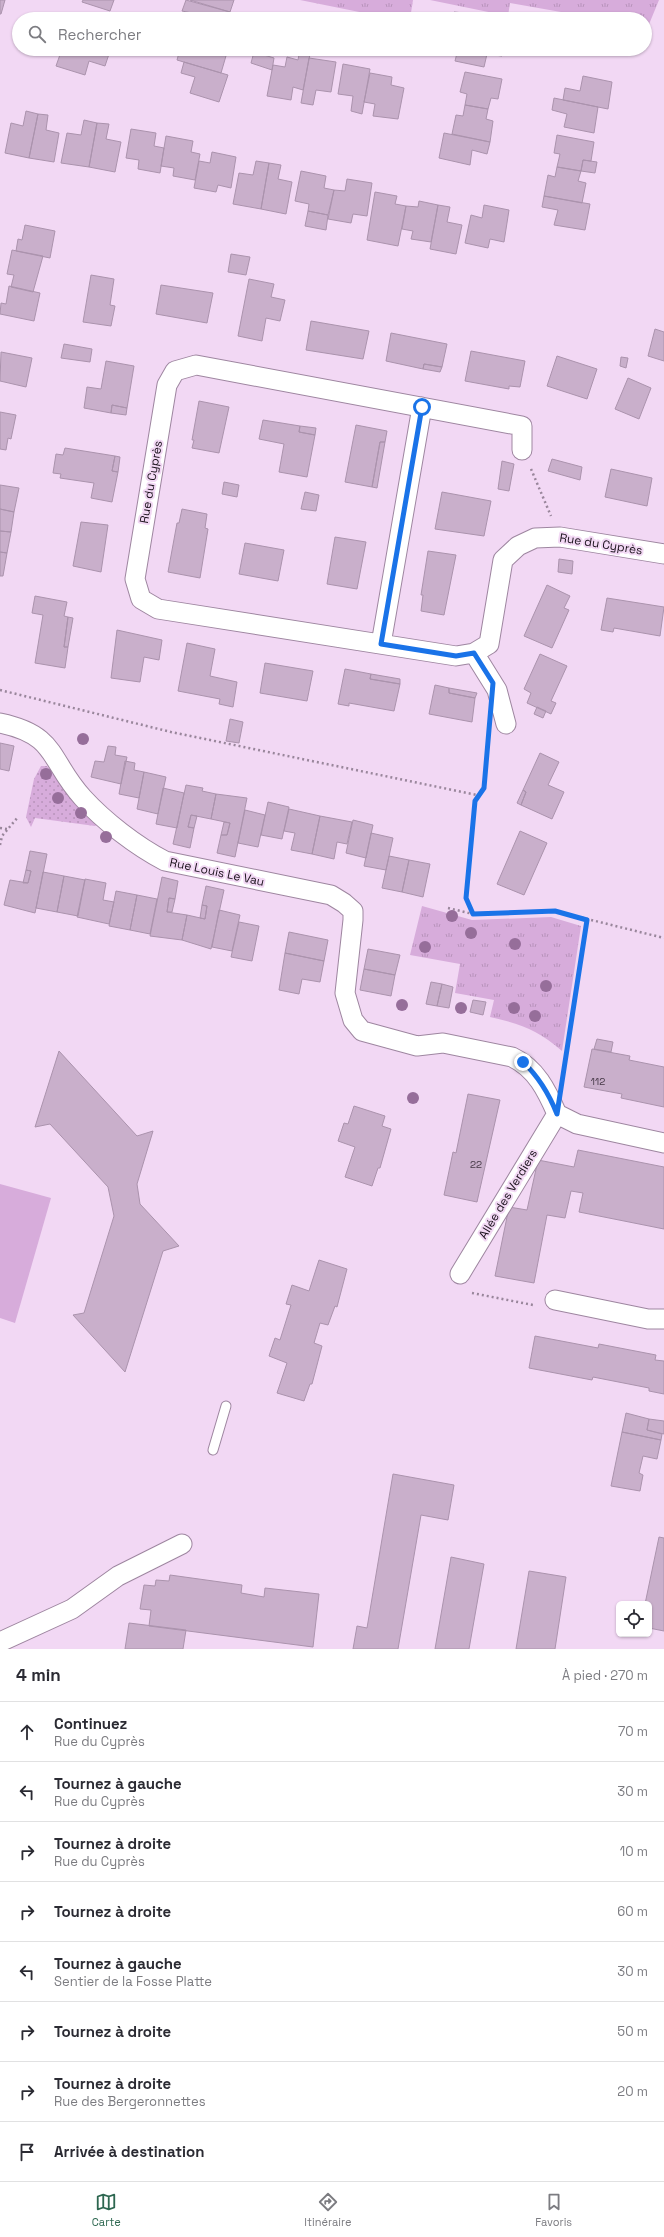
<!DOCTYPE html>
<html lang="fr">
<head>
<meta charset="utf-8">
<style>
	:root { --surface:#fff; --page:#f7f7f7; --text:#2b2b33; --muted:#7c7c81; --line:#e1e1e2; --accent:#2d6750 }
	body { margin:0; font-family:"Space Grotesk",sans-serif; background:var(--page); color:var(--text) }
	.controls { position:absolute; right:12px; bottom:12px; display:grid; overflow:hidden; border-radius:6px; box-shadow:0 1px 3px #0004 }
	.controls button { width:36px; height:36px; display:grid; place-items:center; padding:0; border:0; border-bottom:1px solid var(--line); background:var(--surface); color:var(--text); font:20px sans-serif }
	.stop { position:absolute; width:12px; height:12px; margin:-9px; border:3px solid #1a73e8; border-radius:50%; background:#fff }
	.stop.end { background:#1a73e8; border-color:#fff; box-shadow:0 1px 4px #0008 }
	.list { margin:0; padding:0; list-style:none }
	h2 { display:flex; justify-content:space-between; align-items:center; height:52px; margin:0; padding:0 16px; font-size:17px }
	h2 small { font-size:13px; font-weight:400; color:var(--muted) }
	.list li { display:grid; grid-template-columns:26px 1fr auto; gap:12px; align-items:center; box-sizing:border-box; height:60px; padding:0 16px; border-top:1px solid var(--line) }
	.list b { display:block; font-size:15px; white-space:nowrap }
	.list p { margin:0; font-size:13px; white-space:nowrap; color:var(--muted) }
	.list em { font-size:13px; font-style:normal; color:var(--muted) }
	.icon { flex:none; width:22px; height:22px; fill:none; stroke:currentColor; stroke-width:2; stroke-linecap:round; stroke-linejoin:round }
	.map { position:relative; flex:none; width:664px; height:1649px; overflow:hidden }
	.search { position:absolute; background:var(--surface); box-shadow:0 1px 3px #0004; left:12px; right:12px; top:12px; height:44px; display:flex; align-items:center; gap:10px; box-sizing:border-box; padding:0 14px; border-radius:22px; color:var(--muted); font-size:15px }
	.sheet { height:532px; background:var(--surface) }
	nav { display:flex; justify-content:space-around; align-items:center; box-sizing:border-box; height:56px; border-top:1px solid var(--line); background:var(--surface); font-size:11px; color:var(--muted) }
	nav a { display:grid; justify-items:center; gap:2px }
	nav .on { color:var(--accent) }
	.map>svg:first-child { display:block }
	.grass { fill:url(#grass-dots) }
	.park { fill:url(#park-tufts) }
	.pitch { fill:#d7acdb }
	.building { fill:#c9afcb; stroke:#ab93ad }
	.lines { fill:none; stroke-linecap:round; stroke-linejoin:round }
	.lane-casing { stroke:#9e86a0; stroke-width:11 }
	.street-casing { stroke:#9e86a0; stroke-width:21 }
	.path { stroke:#99869b; stroke-width:2.5; stroke-dasharray:2 3; stroke-linecap:butt }
	.lane { stroke:#fff; stroke-width:9 }
	.street { stroke:#fff; stroke-width:19 }
	.tree { fill:#966e9a }
	.route { stroke:#1a73e8; stroke-width:5 }
	.labels { text-anchor:middle; dominant-baseline:central; stroke-width:4; stroke-linejoin:round; paint-order:stroke }
	.number-label { font-size:10px; fill:#453846 }
	.street-label { font-size:12px; fill:#19101a; stroke:#f2d8f4 }
</style>
</head>
<body>
<div class="map">
<svg width="664" height="1649" viewBox="0 0 664 1649">
	<defs>
		<pattern id="grass-dots" width="8" height="8" patternUnits="userSpaceOnUse"><rect width="8" height="8" fill="#d7acdb"/><path d="M2 2h.1M6 6h.1" fill="none" stroke="#b893bb" stroke-width="1.8" stroke-linecap="round"/></pattern>
		<pattern id="park-tufts" width="24" height="20" patternUnits="userSpaceOnUse"><rect width="24" height="20" fill="#d7acdb"/><path d="M3 7l-1-3M5 7V3M7 7l1-3M15 17l-1-3M17 17v-4M19 17l1-3" fill="none" stroke="#b893bb"/></pattern>
	</defs>
	<rect width="100%" height="100%" fill="#f2d8f4"/>
	<path class="grass" d="M41,766H47L99,824L95,826L35,818L31,827L26,817L34,779Z"/>
	<path class="park" d="M300,0H413L410,19H394Z
		M430,0H659L645,34V19H587L578,15L510,3L508,16Z
		M422,906L472,920L551,917L581,926L562,1051C538,1030 521,1024 490,1017L494,1000L455,993L460,964L410,955Z"/>
	<path class="pitch" d="M0,1184L51,1198L15,1323L0,1318Z"/>
	<path class="building" d="M0,0H5L1,14H0Z
		M83,0H114L110,11L82,2Z
		M186,0L230,12L228,19H196L197,14L182,11Z
		M190,0H234L230,12Z
		M454,12L464,13L494,19H453Z
		M62,49H92L109,54L105,66L89,61L85,75L56,66Z
		M92,49H111L109,54Z
		M180,49L195,52V49H228L221,73L177,60Z
		M300,49H311L303,90L293,87L291,100L267,96L273,65L285,67L287,57L298,60Z
		M458,49H504L502,56L487,54L484,67L455,61Z
		M254,52L274,58L272,70L251,63Z
		M309,58L336,62L331,92L316,90L313,105L301,103Z
		M184,62L228,75L219,102L190,93L195,77L181,73Z
		M343,64L370,69L362,114L351,111L353,96L338,94Z
		M465,72L502,79L498,99L491,98L488,109L465,105L467,94L460,92Z
		M370,73L392,77L391,85L404,88L398,119L373,116L375,104L364,102Z
		M583,76L612,82L608,109L563,100L565,88L580,91Z
		M554,98L598,107L594,133L564,127L567,114L552,110Z
		M465,105L488,109L486,119L493,121L490,142L452,134L456,115L463,116Z
		M26,111L38,114L29,158L5,153L11,123L23,126Z
		M38,114L48,115L46,130L59,133L54,162L29,158Z
		M84,120L97,123L89,167L61,163L67,133L81,135Z
		M97,123L109,124L106,139L121,142L115,172L89,167Z
		M131,129L156,133L154,146L164,148L160,173L138,169L139,160L126,158Z
		M444,133L490,142L487,154L472,150L470,165L439,158Z
		M557,135L594,142L591,161L583,160L581,171L557,167L560,154L554,153Z
		M166,136L193,141L191,152L200,154L195,180L173,176L174,168L161,166Z
		M212,152L236,157L231,188L218,185L216,192L194,188L199,161L210,163Z
		M583,160L597,162L595,173L581,171Z
		M256,161L269,163L261,209L233,204L239,173L253,175Z
		M269,163L281,165L278,179L292,182L286,214L261,209Z
		M557,167L581,171L578,181L586,183L582,203L544,196L548,175L555,177Z
		M301,171L326,176L324,188L334,190L328,215L308,211L309,204L295,201Z
		M347,179L372,183L367,216L353,214L351,223L328,219L334,190L345,191Z
		M375,192L397,196L395,204L406,206L398,246L367,240Z
		M544,196L590,204L585,230L554,225L558,210L542,207Z
		M419,201L438,205L431,242L411,239L413,231L402,229L406,206L418,207Z
		M438,205L450,207L447,222L462,225L456,254L430,249Z
		M484,205L509,210L504,242L490,239L488,248L465,243L471,215L482,218Z
		M308,211L328,215L326,230L305,226Z
		M25,225L55,231L50,258L16,251L18,239L22,240Z
		M12,250L43,256L33,292L11,287L14,275L7,274Z
		M231,254L250,257L246,275L228,272Z
		M91,275L114,279L110,305L115,306L111,326L83,322Z
		M249,279L274,284L271,297L285,300L280,321L266,318L262,341L238,336Z
		M161,285L213,293L207,323L156,314Z
		M9,286L40,293L34,321L0,314L1,303L6,304Z
		M311,321L369,331L363,359L306,350Z
		M655,329L664,332V361L648,356Z
		M391,333L447,344L442,367L424,364L423,369L386,361Z
		M64,344L92,349L90,362L61,358Z
		M471,351L525,361L520,387L509,386V389L465,381Z
		M1,352L32,358L26,387L0,381Z
		M557,356L597,369L587,399L547,386Z
		M621,357L628,358L626,368L620,366Z
		M106,361L134,366L127,408L112,405L111,413L84,408L87,387L101,389Z
		M424,364L442,367L440,372L423,369Z
		M628,378L651,388L639,419L615,409Z
		M199,401L229,407L219,453L192,448L194,440H192Z
		M112,405L127,408L126,415L111,413Z
		M0,412L16,415L11,439L8,438L6,450L0,449Z
		M263,420L300,426L299,432L315,435L307,477L279,472L284,444L259,439Z
		M356,425L387,431L385,442H380L372,487L345,482Z
		M300,426L316,428L315,435L299,432Z
		M380,442H385L377,488L372,487Z
		M65,448L115,456L112,471L118,472L112,502L91,498L94,483L60,478L61,474L53,473L56,454L63,455Z
		M115,456L120,457L118,472L112,471Z
		M552,459L582,467L580,480L548,471Z
		M502,461L514,464L509,491L498,489Z
		M611,469L652,478L647,506L605,497Z
		M224,482L239,485L237,497L222,494Z
		M0,485L19,488L14,512L0,509Z
		M305,492L319,495L316,511L301,509Z
		M442,492L491,501L484,536L435,529Z
		M0,509L14,512L11,532L0,531Z
		M182,509L207,514L205,528L208,529L200,578L168,572L177,523H179Z
		M81,522L108,525L101,572L73,566Z
		M0,531L11,532L7,553L0,552Z
		M335,537L366,542L357,589L327,584Z
		M245,543L284,550L278,581L239,574Z
		M428,551L456,555L444,615L421,611L423,595H421Z
		M0,552L7,553L3,576H0Z
		M559,559L573,561L572,574L558,572Z
		M547,585L570,596L564,608L569,610L552,648L524,636Z
		M35,596L67,602L64,616L68,617L64,647H68L65,668L35,663L43,615L32,613Z
		M607,598L664,607L660,636L614,628L613,632L601,630Z
		M68,617L73,618L68,647H64Z
		M117,630L162,640L159,660L144,657L140,682L111,678Z
		M187,643L215,649L210,676L237,682L233,707L219,704L220,699L178,691Z
		M540,654L567,666L551,701L556,703L551,714L527,703L531,693L524,689Z
		M265,663L313,671L307,701L260,693Z
		M345,669L371,674L370,679L400,684L394,711L349,703V706L338,704Z
		M371,674L400,679V684L370,679Z
		M435,685L449,688V693L475,698L472,722L429,714Z
		M449,688L477,693L475,698L449,693Z
		M537,707L546,711L543,718L534,714Z
		M230,719L243,722L239,743L226,741Z
		M0,743L14,746L9,771L0,769Z
		M108,746L116,747L115,755L127,757L121,784L91,777L95,761L104,762Z
		M540,753L559,762L548,785L564,792L552,819L521,805L526,792L523,790Z
		M125,761L135,763L134,770L144,772L139,798L119,794Z
		M144,772L166,777L158,814L137,809Z
		M186,785L203,788L202,791L216,794L211,819L191,815L188,827L194,828L190,848L173,844Z
		M163,788L184,793L177,828L156,824Z
		M523,790L526,792L521,805L517,803Z
		M216,794L247,798L235,857L217,853L221,835H227L230,823L211,819Z
		M268,802L289,807L282,839L261,835Z
		M289,809L320,816L312,854L291,850L295,833L284,831Z
		M245,810L265,815L258,847L238,843Z
		M191,815L197,816L194,828L188,827Z
		M320,816L352,822L347,844L337,842L334,859L312,854Z
		M353,820L373,825L366,858L346,853Z
		M224,822L230,823L227,835H221Z
		M520,831L547,843L524,895L497,884Z
		M371,833L393,838L386,870L364,866Z
		M30,851L47,854L35,913L4,905L10,880L28,883L31,871L26,870Z
		M389,856L409,860L402,892L382,888Z
		M409,860L430,864L423,897L402,892Z
		M26,870L31,871L28,883H23Z
		M43,872L64,876L57,912L36,908Z
		M64,876L85,880L78,916L57,912Z
		M162,877L178,881L175,899L169,898L167,912L187,915L182,940L150,936Z
		M85,879L106,883L103,900L114,902L109,924L77,917Z
		M206,886L224,890L211,949L182,940L187,915L205,919L207,906L202,905Z
		M116,891L137,895L130,930L109,926Z
		M137,895L157,899L150,934L130,930Z
		M169,898L175,899L172,912H167Z
		M202,905L207,906L205,919L200,918Z
		M219,910L240,915L232,951L212,947Z
		M239,922L259,926L252,961L231,957Z
		M289,932L328,940L324,961L285,953Z
		M368,949L400,955L395,975L364,969Z
		M285,953L324,961L320,982L302,979L299,994L279,990Z
		M364,969L395,975L391,996L360,990Z
		M431,982L442,984L437,1006L426,1004Z
		M442,984L453,987L449,1008L437,1006Z
		M473,1000L486,1002L483,1015L470,1012Z
		M597,1039L613,1042L611,1052L594,1049Z
		M592,1049L630,1056L629,1060L664,1067V1107L621,1098L622,1094L584,1087Z
		M59,1051L137,1136L153,1131L137,1184L140,1204L179,1246L163,1251L125,1372L73,1315L84,1313L114,1216L108,1187L50,1124L35,1127Z
		M468,1094L500,1100L477,1202L444,1195L453,1152L456,1153Z
		M354,1106L385,1116L382,1126L391,1129L380,1168H378L372,1186L345,1177L355,1147L338,1141L344,1123L348,1124Z
		M578,1150L664,1167V1229L579,1212L583,1193L571,1191L565,1218L547,1215L534,1283L495,1276L509,1207L527,1210L538,1160L574,1167Z
		M319,1260L347,1269L337,1307L335,1306L328,1325L320,1323L314,1343L322,1346L312,1384H310L304,1401L277,1393L287,1363L269,1356L275,1338L280,1340L291,1305L286,1304L292,1285L309,1291Z
		M535,1336L598,1348L599,1344L656,1355L655,1360L664,1361V1394L649,1391V1388L593,1377L592,1380L529,1368Z
		M626,1413L649,1419L647,1430L662,1434L661,1440L622,1432Z
		M649,1419L664,1421V1434L647,1430Z
		M622,1432L661,1440L657,1459L643,1456L639,1473L643,1475L640,1491L611,1486Z
		M393,1474L454,1485L448,1520L421,1515L398,1649H353L357,1626L367,1628Z
		M659,1537L664,1538V1631L649,1628V1604H645Z
		M451,1557L484,1564L469,1649H435Z
		M529,1571L566,1577L555,1649H516Z
		M170,1575L242,1585L241,1593L264,1597L265,1588L319,1594L313,1647L149,1626L151,1610L140,1609L144,1585L155,1586L156,1580L169,1581Z
		M129,1623L186,1630L183,1649H125Z"/>
	<g class="lines">
		<defs>
			<path id="lane" d="M213,1450L226,1406"/>
			<path id="street" d="M522,450V426L196,365L175,371L167,385L135,579L141,599L158,609L456,656L474,653L489,644L503,560L518,546L535,538L560,537L664,554
				M381,644L422,407
				M474,653L497,690L506,724
				M0,723C58,735 49,761 83,798C104,821 136,846 165,861L331,895L344,903L353,911V920L345,993L353,1020L362,1031L417,1046L443,1043L512,1057C536,1068 547,1091 557,1114L577,1124L664,1143
				M460,1274L557,1114
				M555,1300L648,1319H664
				M0,1642L72,1609L118,1576L182,1544"/>
		</defs>
		<use href="#lane" class="lane-casing"/>
		<use href="#street" class="street-casing"/>
		<path class="path" d="M531,469L551,516
			M0,690L171,732L477,795
			M0,828L7,829
			M0,845L2,836L18,817
			M448,908L473,914L555,911L664,938
			M473,914L466,897L475,801L484,788L488,737
			M563,1074L587,920
			M472,1293L533,1305"/>
		<use href="#lane" class="lane"/>
		<use href="#street" class="street"/>
	</g>
	<g class="tree">
		<circle cx="83" cy="739" r="6"/>
		<circle cx="46" cy="774" r="6"/>
		<circle cx="58" cy="798" r="6"/>
		<circle cx="81" cy="813" r="6"/>
		<circle cx="106" cy="837" r="6"/>
		<circle cx="452" cy="916" r="6"/>
		<circle cx="471" cy="933" r="6"/>
		<circle cx="515" cy="944" r="6"/>
		<circle cx="425" cy="947" r="6"/>
		<circle cx="546" cy="986" r="6"/>
		<circle cx="402" cy="1005" r="6"/>
		<circle cx="461" cy="1008" r="6"/>
		<circle cx="514" cy="1008" r="6"/>
		<circle cx="535" cy="1016" r="6"/>
		<circle cx="413" cy="1098" r="6"/>
	</g>
	<g class="lines">
		<path class="route" d="M422,407L381,644L456,656L474,653L493,683L484,788L475,801L466,898L473,914L555,911L587,920L557,1114C549,1094 539,1077 523,1062"/>
	</g>
	<g class="labels">
		<g class="number-label">
			<text x="598" y="1081">112</text>
			<text x="476" y="1164">22</text>
		</g>
		<g class="street-label">
			<text transform="translate(151 482) rotate(-80)">Rue du Cyprès</text>
			<text transform="translate(601 544) rotate(9)">Rue du Cyprès</text>
			<text transform="translate(217 872) rotate(12)">Rue Louis Le Vau</text>
			<text transform="translate(508 1194) rotate(-59)">Allée des Verdiers</text>
		</g>
	</g>
</svg>
<div class="controls">
<button><svg class="icon" aria-label="locate" viewBox="0 0 24 24"><circle cx="12" cy="12" r="6"/><path d="M12 2v4M12 18v4M2 12h4M18 12h4"/></svg></button>
</div>
<div class="stop" style="left:422px;top:407px"></div>
<div class="stop end" style="left:523px;top:1062px"></div>
<div class="search"><svg class="icon" aria-label="search" viewBox="0 0 24 24"><circle cx="10" cy="10" r="6"/><path d="M15 15l6 6"/></svg>Rechercher</div>
</div>
<section class="sheet">
<h2>4 min<small>À pied · 270 m</small></h2>
<ul class="list">
<li><svg class="icon" aria-label="ahead" viewBox="0 0 24 24"><path d="M12 20V5M6 11l6-6 6 6"/></svg><div><b>Continuez</b><p>Rue du Cyprès</p></div><em>70 m</em></li>
<li><svg class="icon" aria-label="left" viewBox="0 0 24 24"><path d="M17 20v-9H6M10 6l-5 5 5 5"/></svg><div><b>Tournez à gauche</b><p>Rue du Cyprès</p></div><em>30 m</em></li>
<li><svg class="icon" aria-label="right" viewBox="0 0 24 24"><path d="M7 20v-9h11M14 6l5 5-5 5"/></svg><div><b>Tournez à droite</b><p>Rue du Cyprès</p></div><em>10 m</em></li>
<li><svg class="icon" aria-label="right" viewBox="0 0 24 24"><path d="M7 20v-9h11M14 6l5 5-5 5"/></svg><div><b>Tournez à droite</b></div><em>60 m</em></li>
<li><svg class="icon" aria-label="left" viewBox="0 0 24 24"><path d="M17 20v-9H6M10 6l-5 5 5 5"/></svg><div><b>Tournez à gauche</b><p>Sentier de la Fosse Platte</p></div><em>30 m</em></li>
<li><svg class="icon" aria-label="right" viewBox="0 0 24 24"><path d="M7 20v-9h11M14 6l5 5-5 5"/></svg><div><b>Tournez à droite</b></div><em>50 m</em></li>
<li><svg class="icon" aria-label="right" viewBox="0 0 24 24"><path d="M7 20v-9h11M14 6l5 5-5 5"/></svg><div><b>Tournez à droite</b><p>Rue des Bergeronnettes</p></div><em>20 m</em></li>
<li><svg class="icon" aria-label="arrive" viewBox="0 0 24 24"><path d="M6 21V4h12l-3 4 3 4H6"/></svg><div><b>Arrivée à destination</b></div></li>
</ul>
</section>
<nav>
<a class="on"><svg class="icon" aria-label="map" viewBox="0 0 24 24"><path d="M3 6l6-2 6 2 6-2v14l-6 2-6-2-6 2zM9 4v14M15 6v14"/></svg>Carte</a>
<a><svg class="icon" aria-label="directions" viewBox="0 0 24 24"><path d="M12 3l9 9-9 9-9-9zM9 14v-3h6M13 9l2 2-2 2"/></svg>Itinéraire</a>
<a><svg class="icon" aria-label="saved" viewBox="0 0 24 24"><path d="M7 4h10v16l-5-4-5 4z"/></svg>Favoris</a>
</nav>
</body>
</html>
